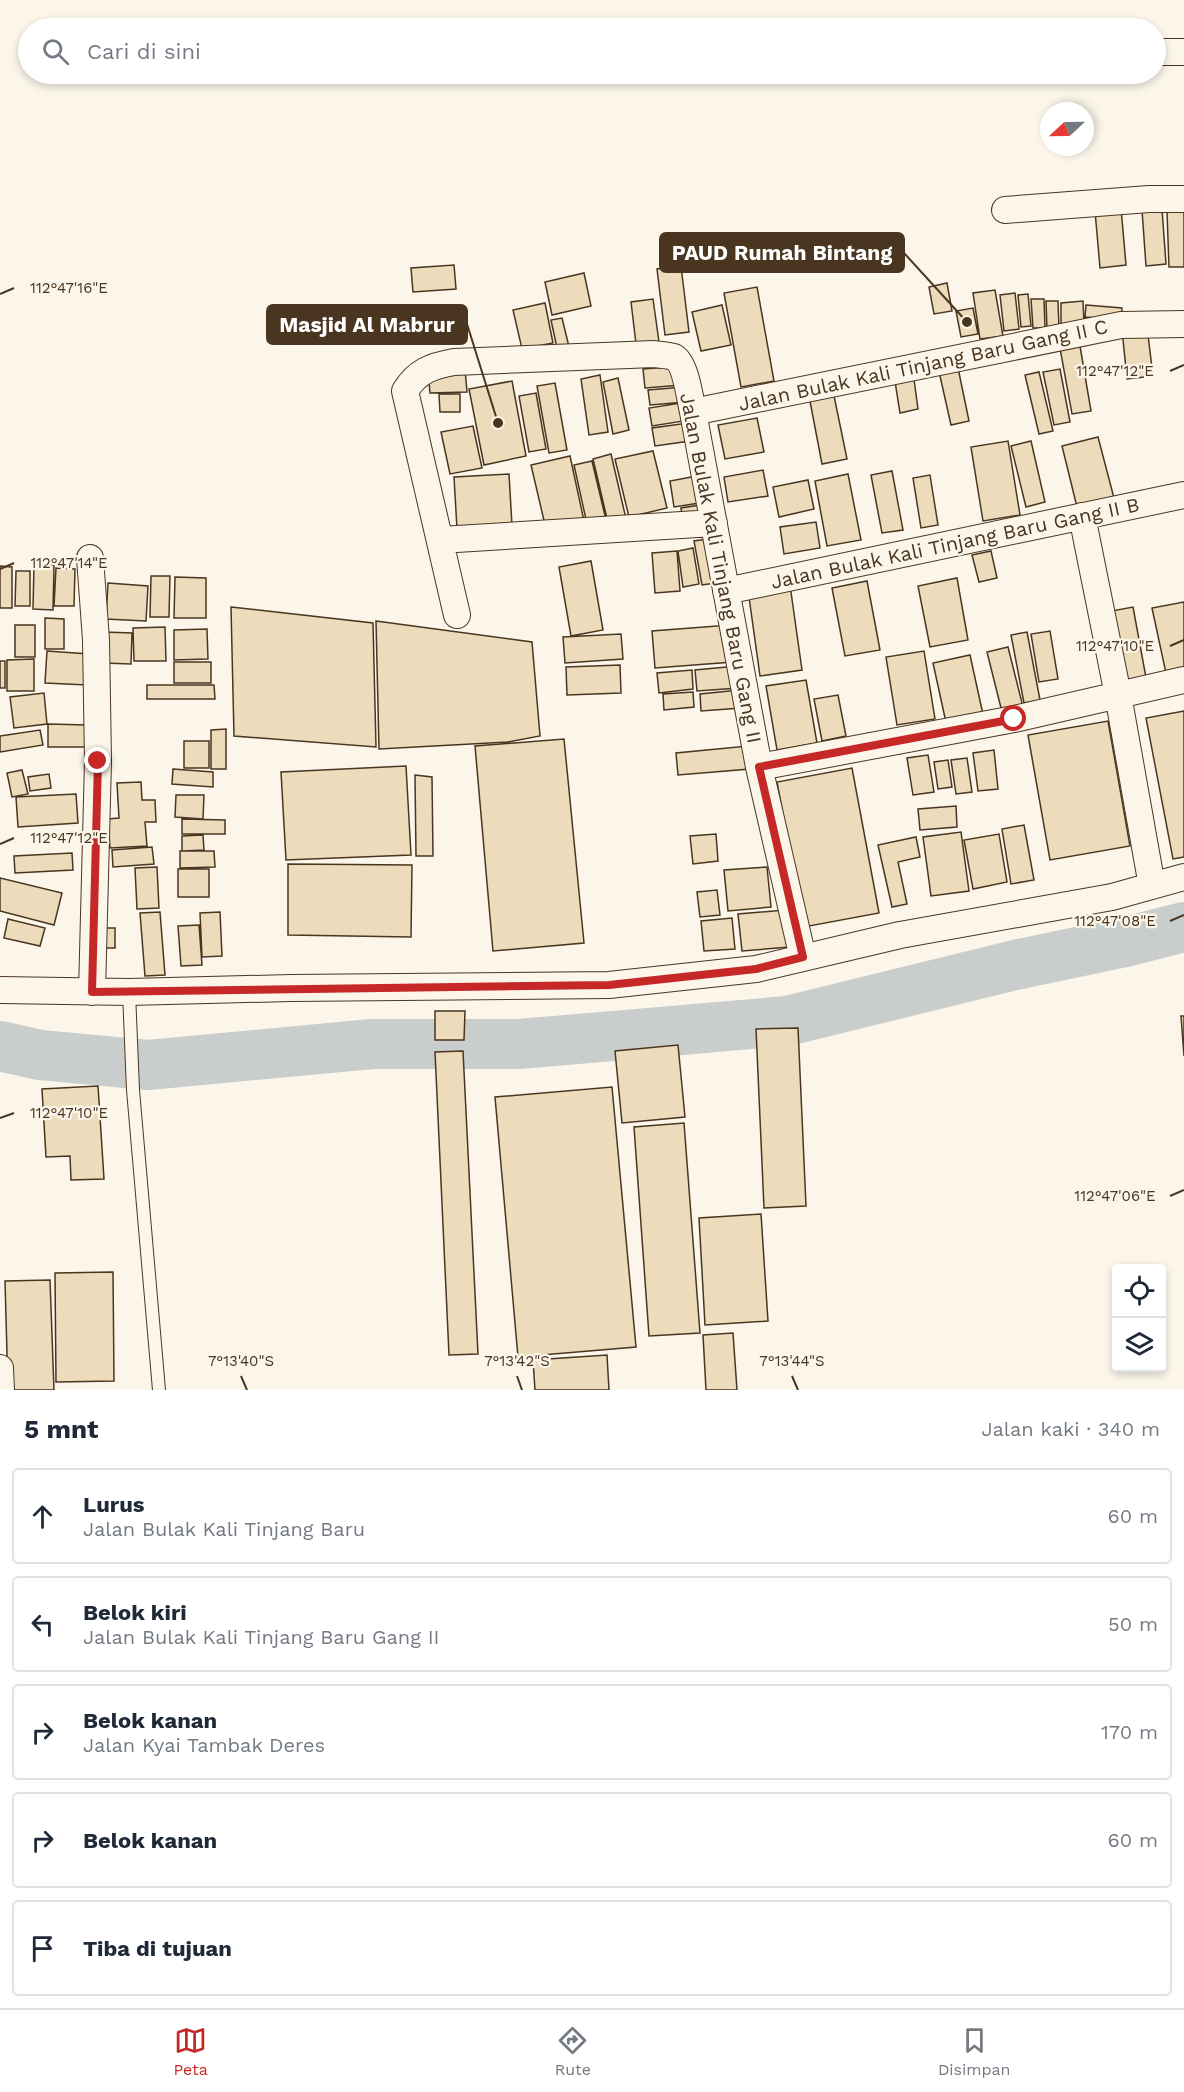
<!DOCTYPE html>
<html lang="id">
<head>
<meta charset="utf-8">
<style>
	:root { --surface:#fff; --page:#f6f6f7; --text:#1f2937; --muted:#747a83; --line:#e0e1e3; --accent:#c62828 }
	body { margin:0; font-family:"Work Sans",sans-serif; background:var(--page); color:var(--text) }
	.controls { position:absolute; right:18px; bottom:18px; display:grid; overflow:hidden; border-radius:6px; box-shadow:0 3px 9px #0003 }
	.controls button { width:54px; height:54px; display:grid; place-items:center; padding:0; border:0; border-bottom:2px solid var(--line); background:var(--surface); color:var(--text); font:30px sans-serif }
	.compass { position:absolute; left:1040px; top:102px; width:54px; height:54px; border-radius:50%; background:var(--surface); box-shadow:0 3px 9px #0003; rotate:248deg }
	.stop { position:absolute; width:18px; height:18px; margin:-14px; border:4px solid #c62828; border-radius:50%; background:#fff }
	.stop.end { background:#c62828; border-color:#fff; box-shadow:0 2px 6px #0008 }
	.list { margin:0; padding:0; list-style:none }
	h2 { display:flex; justify-content:space-between; align-items:center; height:78px; margin:0; padding:0 24px; font-size:26px }
	h2 small { font-size:20px; font-weight:400; color:var(--muted) }
	.list li { display:grid; grid-template-columns:39px 1fr auto; gap:18px; align-items:center; box-sizing:border-box; height:96px; margin:0 12px 12px; padding:0 12px; border:2px solid var(--line); border-radius:6px }
	.list b { display:block; font-size:22px; white-space:nowrap }
	.list p { margin:0; font-size:20px; white-space:nowrap; color:var(--muted) }
	.list em { font-size:20px; font-style:normal; color:var(--muted) }
	.icon { flex:none; width:33px; height:33px; fill:none; stroke:currentColor; stroke-width:2; stroke-linecap:round; stroke-linejoin:round }
	.map { position:relative; flex:none; width:1184px; height:1390px; overflow:hidden }
	.search { position:absolute; background:var(--surface); box-shadow:0 3px 9px #0003; left:18px; right:18px; top:18px; height:66px; display:flex; align-items:center; gap:15px; box-sizing:border-box; padding:0 21px; border-radius:33px; color:var(--muted); font-size:22px }
	.sheet { height:618px; background:var(--surface) }
	nav { display:flex; justify-content:space-around; align-items:center; box-sizing:border-box; height:84px; border-top:2px solid var(--line); background:var(--surface); font-size:16px; color:var(--muted) }
	nav a { display:grid; justify-items:center; gap:3px }
	nav .on { color:var(--accent) }
	.map>svg:first-child { display:block }
	.lines { fill:none; stroke-linecap:round; stroke-linejoin:round }
	.river { stroke:#c9cecd; stroke-width:50 }
	.building { fill:#ecdcbc; stroke:#4a3520; stroke-width:1.5 }
	.service-casing { stroke:#4a3520; stroke-width:14 }
	.minor-casing { stroke:#4a3520; stroke-width:28 }
	.service { stroke:#fbf6e9; stroke-width:12 }
	.minor { stroke:#fbf6e9; stroke-width:26 }
	.route { stroke:#c62828; stroke-width:8 }
	.ticks { fill:none; stroke:#4a3520; stroke-width:2 }
	.labels { text-anchor:middle; dominant-baseline:central; stroke-width:4.5; stroke-linejoin:round; paint-order:stroke }
	.street-label { font-size:20px; fill:#4a3520; stroke:#fbf6e9 }
	.ticks-label { font-size:15px; text-anchor:middle; fill:#4a3520; stroke:#fbf6e9; stroke-width:4.5; stroke-linejoin:round; paint-order:stroke }
	.leader { fill:none; stroke:#4a3520; stroke-width:2 }
	.callout-dot { fill:#4a3520; stroke:#fbf6e9; stroke-width:2 }
	.callout { fill:#4a3520; stroke:#4a3520; stroke-width:2 }
	.callout-label { font-size:21px; text-anchor:middle; font-weight:bold; fill:#fff }
</style>
</head>
<body>
<div class="map">
<svg width="1184" height="1390" viewBox="0 0 1184 1390">
	<rect width="100%" height="100%" fill="#fbf6e9"/>
	<g class="lines">
		<path class="river" d="M0,1046L40,1055L148,1065L372,1044H519L787,1021L1015,965L1125,942L1184,927"/>
	</g>
	<path class="building" d="M1121,208L1126,265L1100,268L1095,211Z
		M1162,209L1166,264L1146,266L1142,210Z
		M1184,211V267H1169L1167,212Z
		M454,265L456,289L413,292L411,268Z
		M681,266L689,332L665,335L657,269Z
		M584,273L591,306L552,315L545,282Z
		M947,283L952,311L934,314L929,287Z
		M757,287L774,381L741,387L724,293Z
		M995,290L1003,336L980,339L973,293Z
		M1015,293L1019,329L1004,331L1000,295Z
		M1028,294L1031,326L1021,327L1018,295Z
		M653,299L659,342L636,344L631,302Z
		M1031,299H1044L1045,328H1033Z
		M1046,301H1058L1059,330H1047Z
		M1083,301L1084,323L1061,324V303Z
		M545,303L553,343L522,349L513,310Z
		M722,305L731,345L701,351L692,312Z
		M1086,305L1122,308L1121,320L1085,317Z
		M973,308L978,334L961,337L956,311Z
		M562,318L570,351L558,353L551,320Z
		M1147,327L1153,376L1127,379L1122,330Z
		M1079,340L1091,411L1072,414L1059,343Z
		M957,363L969,421L951,425L938,367Z
		M681,366L682,385L645,388L643,369Z
		M465,369L467,392L430,393L428,371Z
		M1060,369L1070,422L1054,425L1043,372Z
		M913,372L918,409L900,413L894,375Z
		M1039,372L1053,431L1039,434L1025,375Z
		M600,375L608,432L589,435L581,379Z
		M618,378L629,430L613,434L603,382Z
		M512,381L526,456L484,465L469,389Z
		M555,383L567,450L549,453L537,386Z
		M684,387L686,402L650,405L648,390Z
		M833,391L847,459L822,464L809,396Z
		M536,393L546,449L529,452L519,396Z
		M439,394H460V412H440Z
		M687,402L690,420L652,426L649,408Z
		M757,418L764,452L725,459L718,425Z
		M688,423L690,441L655,446L652,428Z
		M473,426L482,468L450,474L441,432Z
		M1098,437L1114,498L1077,507L1062,446Z
		M1008,441L1020,515L983,521L971,447Z
		M1031,441L1045,502L1026,507L1011,446Z
		M653,451L667,508L629,517L615,459Z
		M611,454L627,523L609,527L593,459Z
		M570,456L584,521L546,529L531,465Z
		M592,461L606,520L587,524L574,465Z
		M763,470L768,496L728,502L724,477Z
		M892,471L903,530L882,533L871,475Z
		M509,474L512,526L457,529L454,477Z
		M848,474L861,540L827,546L815,481Z
		M702,475L706,502L674,507L670,481Z
		M930,475L938,525L921,528L913,478Z
		M808,480L814,509L779,517L773,487Z
		M707,504L683,524L681,508Z
		M816,522L820,548L784,554L780,527Z
		M715,538L723,582L702,585L694,541Z
		M693,548L699,584L683,587L678,551Z
		M677,551L680,591L655,593L652,553Z
		M991,551L997,578L979,582L972,555Z
		M591,561L603,630L571,636L559,567Z
		M34,565H54L53,610L33,609Z
		M0,566L12,567V608H0Z
		M56,568L75,569L74,606H54Z
		M16,571H30V606H15Z
		M151,576H170L169,617H150Z
		M175,577L206,578V618H174Z
		M957,578L968,640L930,647L918,586Z
		M867,581L880,650L845,656L832,588Z
		M108,583L148,586L146,621L106,619Z
		M790,585L802,670L760,676L748,590Z
		M1184,602V675L1167,678L1152,608Z
		M231,607L373,623L376,747L234,736Z
		M1133,607L1147,683L1120,688L1106,612Z
		M45,618L64,619V649H45Z
		M376,621L532,642L540,736L508,742L379,749Z
		M15,625H35V657H15Z
		M730,625L733,662L655,668L652,631Z
		M165,627L166,661H134L133,628Z
		M207,629L208,659L174,660V630Z
		M1050,631L1058,679L1039,682L1031,634Z
		M104,632L132,633L131,664L103,663Z
		M1027,632L1040,700L1024,703L1011,635Z
		M621,634L623,659L565,663L563,637Z
		M1008,647L1023,707L1002,712L987,652Z
		M47,651L89,654L87,685L45,683Z
		M924,651L935,719L897,725L886,657Z
		M970,655L984,719L947,727L933,663Z
		M34,659V691H7V660Z
		M0,661H5V688H0Z
		M174,662H211V683H174Z
		M620,665L621,693L567,695L566,667Z
		M737,666L739,688L697,691L695,670Z
		M692,670L693,689L659,693L657,673Z
		M806,680L817,743L777,750L766,686Z
		M147,685H214L215,699H147Z
		M739,690L741,708L701,711L700,694Z
		M693,692L694,707L664,710L663,694Z
		M44,693L47,724L14,728L10,697Z
		M838,695L846,736L822,741L814,699Z
		M1184,711V857L1173,859L1146,718Z
		M1108,721L1130,846L1050,860L1028,735Z
		M48,724L87,725V747H48Z
		M226,729V769H211V730Z
		M40,730L43,745L0,752V736Z
		M564,739L584,943L493,951L475,746Z
		M184,741H209V768H184Z
		M748,746L750,769L678,775L676,753Z
		M994,750L998,789L978,791L973,753Z
		M928,755L934,792L913,795L907,758Z
		M967,758L972,792L956,794L951,760Z
		M948,760L952,787L938,789L934,762Z
		M406,766L411,855L286,860L281,772Z
		M852,768L879,913L804,927L777,782Z
		M173,769L213,772V787L172,784Z
		M22,770L28,794L12,797L7,773Z
		M49,774L51,788L30,791L28,777Z
		M415,775L432,777L433,856H416Z
		M141,782L142,800H155L156,822H145L147,846L110,848L108,819L119,818L117,783Z
		M76,794L78,823L18,827L16,797Z
		M176,795H204L203,819L175,817Z
		M956,806L957,827L920,830L918,809Z
		M182,819L225,820V834H182Z
		M1024,825L1034,880L1011,884L1002,829Z
		M961,832L969,891L931,896L923,837Z
		M716,834L718,861L693,864L690,836Z
		M999,834L1007,882L973,889L964,840Z
		M203,835L204,850L182,851V836Z
		M916,837L920,857L898,862L907,904L892,907L878,845Z
		M152,847L154,864L113,867L112,850Z
		M180,851H214L215,867L180,868Z
		M72,853L73,870L15,873L14,856Z
		M288,864L412,865L411,937L288,935Z
		M157,867L159,908L137,909L135,868Z
		M767,867L771,907L728,911L724,870Z
		M178,869H209V897H178Z
		M0,878L62,893L54,925L0,911Z
		M717,890L720,915L700,917L697,892Z
		M786,910L790,947L742,951L738,914Z
		M160,912L165,975L145,976L140,913Z
		M220,912L222,956L202,957L200,913Z
		M732,918L735,949L704,951L701,921Z
		M8,919L45,928L40,946L4,938Z
		M199,925L202,965L181,966L178,926Z
		M101,928H115V948H101Z
		M435,1011H465L464,1040H435Z
		M1181,1016H1184V1056Z
		M798,1028L806,1206L764,1208L756,1029Z
		M678,1045L685,1117L622,1123L615,1051Z
		M463,1051L478,1354L449,1355L435,1052Z
		M98,1086L104,1179L71,1180L70,1156L46,1157L42,1089Z
		M612,1087L636,1347L518,1357L495,1097Z
		M684,1123L700,1333L649,1336L634,1127Z
		M761,1214L768,1321L705,1325L699,1218Z
		M113,1272L114,1381L56,1382L55,1273Z
		M50,1280L54,1390H8L5,1281Z
		M733,1333L737,1390H706L703,1335Z
		M607,1355L609,1390H535L533,1360Z"/>
	<g class="lines">
		<defs>
			<path id="service" d="M129,992L133,1090L159,1390"/>
			<path id="minor" d="M1156,52H1184
				M1005,210L1149,199H1184
				M693,412L1121,325L1184,324
				M1082,516L1118,695L1152,886
				M440,540L714,523
				M90,558L96,640L98,761L92,992
				M726,591L1184,495
				M457,615L405,391C417,371 432,366 454,362L654,354C660,355 668,355 674,357C686,364 690,399 693,412L759,767L803,958
				M759,767L1014,719L1184,680
				M0,990L129,992L291,988L609,985L756,969L900,935L1112,897L1184,877
				M0,1368L1,1390"/>
		</defs>
		<use href="#service" class="service-casing"/>
		<use href="#minor" class="minor-casing"/>
		<use href="#service" class="service"/>
		<use href="#minor" class="minor"/>
	</g>
	<g class="lines">
		<path class="route" d="M98,761L92,992L609,985L756,969L803,957L759,767L1014,719"/>
	</g>
	<path class="ticks" d="M0,294L14,288M1170,371L1184,365M0,569L14,563M1170,646L1184,640M0,844L14,838M1170,921L1184,915M0,1118L14,1113M1170,1196L1184,1190M241,1376L247,1390M517,1376L522,1390M792,1376L798,1390"/>
	<g class="labels">
		<g class="street-label">
			<text transform="translate(923 365) rotate(-12)">Jalan Bulak Kali Tinjang Baru Gang II C</text>
			<text transform="translate(955 543) rotate(-12)">Jalan Bulak Kali Tinjang Baru Gang II B</text>
			<text transform="translate(721 568) rotate(79)">Jalan Bulak Kali Tinjang Baru Gang II</text>
		</g>
	</g>
	<g class="ticks-label">
		<text x="69" y="293">112°47'16"E</text>
		<text x="1115" y="376">112°47'12"E</text>
		<text x="69" y="568">112°47'14"E</text>
		<text x="1115" y="651">112°47'10"E</text>
		<text x="69" y="843">112°47'12"E</text>
		<text x="1115" y="926">112°47'08"E</text>
		<text x="69" y="1118">112°47'10"E</text>
		<text x="1115" y="1201">112°47'06"E</text>
		<text x="241" y="1366">7°13'40"S</text>
		<text x="517" y="1366">7°13'42"S</text>
		<text x="792" y="1366">7°13'44"S</text>
	</g>
	<path class="leader" d="M967 322L904 253M498 423L467 324"/>
	<g class="callout-dot">
		<circle cx="967" cy="322" r="6"/>
		<circle cx="498" cy="423" r="6"/>
	</g>
	<g class="callout">
		<rect x="660" y="233" width="244" height="39" rx="6"/>
		<rect x="267" y="305" width="200" height="39" rx="6"/>
	</g>
	<g class="callout-label">
		<text x="782" y="260">PAUD Rumah Bintang</text>
		<text x="367" y="332">Masjid Al Mabrur</text>
	</g>
</svg>
<div class="controls">
<button><svg class="icon" aria-label="locate" viewBox="0 0 24 24"><circle cx="12" cy="12" r="6"/><path d="M12 2v4M12 18v4M2 12h4M18 12h4"/></svg></button>
<button><svg class="icon" aria-label="layers" viewBox="0 0 24 24"><path d="M12 4l9 5-9 5-9-5zM3 14l9 5 9-5"/></svg></button>
</div>
<svg class="compass" viewBox="-18 -18 36 36"><path d="M0-13l5 13h-10z" fill="#e53935"/><path d="M0 13l5-13h-10z" fill="#747a83"/></svg>
<div class="stop" style="left:1014px;top:719px"></div>
<div class="stop end" style="left:98px;top:761px"></div>
<div class="search"><svg class="icon" aria-label="search" viewBox="0 0 24 24"><circle cx="10" cy="10" r="6"/><path d="M15 15l6 6"/></svg>Cari di sini</div>
</div>
<section class="sheet">
<h2>5 mnt<small>Jalan kaki · 340 m</small></h2>
<ul class="list">
<li><svg class="icon" aria-label="ahead" viewBox="0 0 24 24"><path d="M12 20V5M6 11l6-6 6 6"/></svg><div><b>Lurus</b><p>Jalan Bulak Kali Tinjang Baru</p></div><em>60 m</em></li>
<li><svg class="icon" aria-label="left" viewBox="0 0 24 24"><path d="M17 20v-9H6M10 6l-5 5 5 5"/></svg><div><b>Belok kiri</b><p>Jalan Bulak Kali Tinjang Baru Gang II</p></div><em>50 m</em></li>
<li><svg class="icon" aria-label="right" viewBox="0 0 24 24"><path d="M7 20v-9h11M14 6l5 5-5 5"/></svg><div><b>Belok kanan</b><p>Jalan Kyai Tambak Deres</p></div><em>170 m</em></li>
<li><svg class="icon" aria-label="right" viewBox="0 0 24 24"><path d="M7 20v-9h11M14 6l5 5-5 5"/></svg><div><b>Belok kanan</b></div><em>60 m</em></li>
<li><svg class="icon" aria-label="arrive" viewBox="0 0 24 24"><path d="M6 21V4h12l-3 4 3 4H6"/></svg><div><b>Tiba di tujuan</b></div></li>
</ul>
</section>
<nav>
<a class="on"><svg class="icon" aria-label="map" viewBox="0 0 24 24"><path d="M3 6l6-2 6 2 6-2v14l-6 2-6-2-6 2zM9 4v14M15 6v14"/></svg>Peta</a>
<a><svg class="icon" aria-label="directions" viewBox="0 0 24 24"><path d="M12 3l9 9-9 9-9-9zM9 14v-3h6M13 9l2 2-2 2"/></svg>Rute</a>
<a><svg class="icon" aria-label="saved" viewBox="0 0 24 24"><path d="M7 4h10v16l-5-4-5 4z"/></svg>Disimpan</a>
</nav>
</body>
</html>
